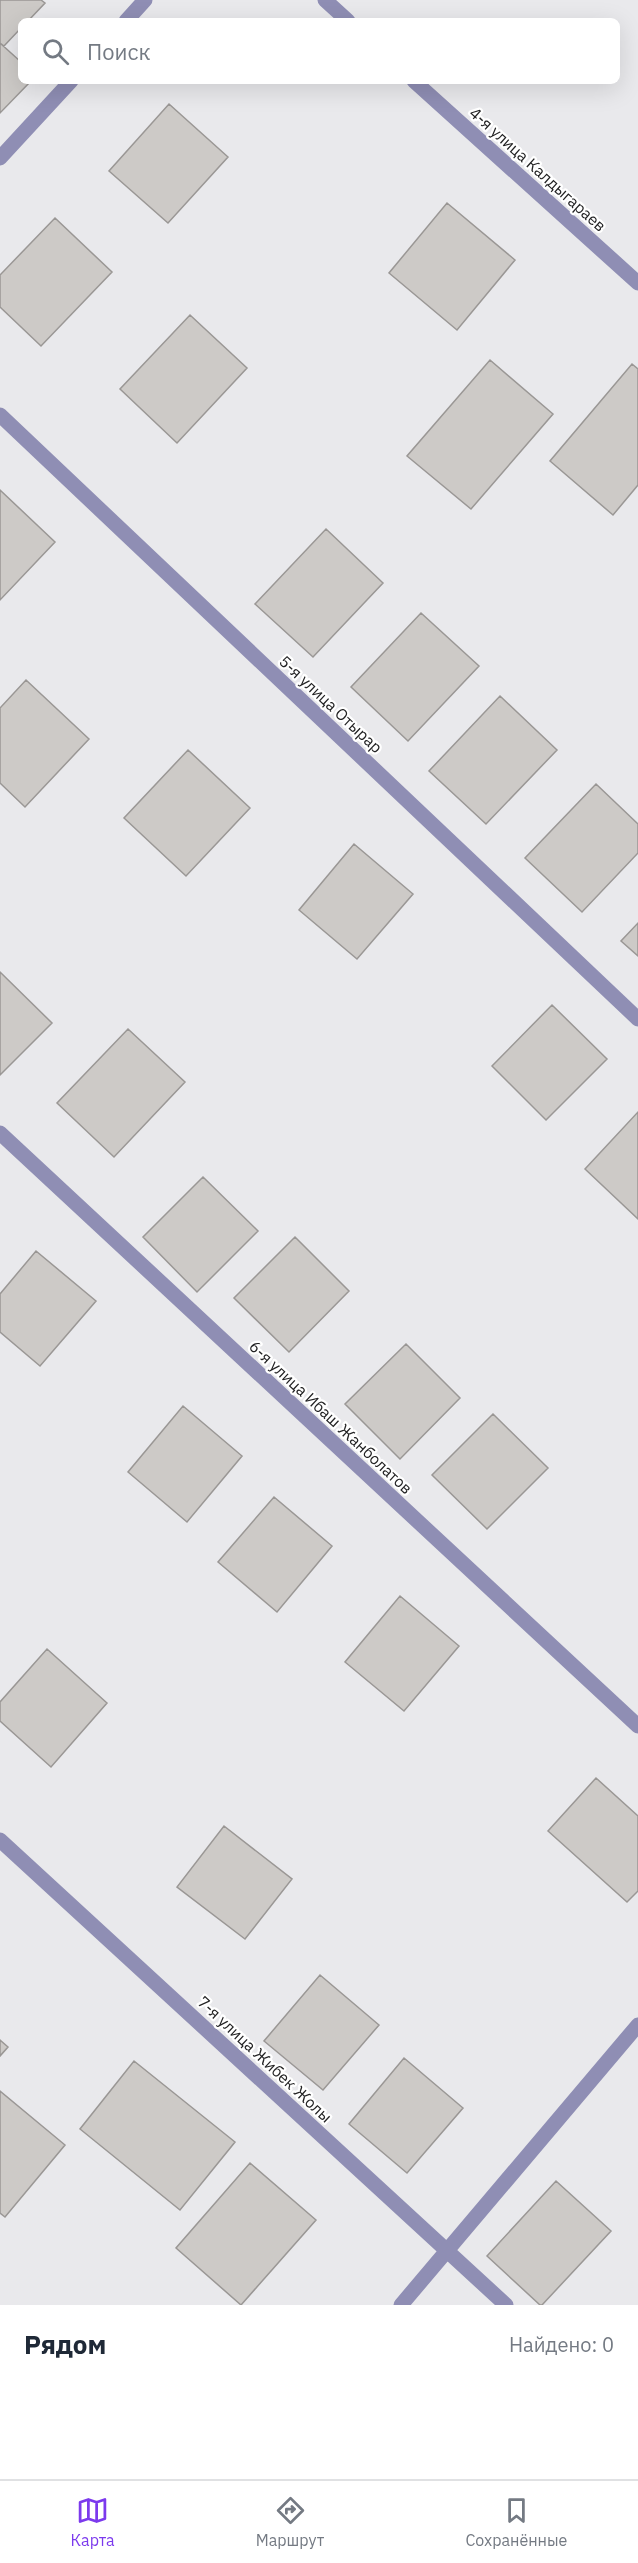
<!DOCTYPE html>
<html lang="ru">
<head>
<meta charset="utf-8">
<style>
	:root { --surface:#fff; --page:#f6f6f7; --text:#1f2937; --muted:#747a83; --line:#e0e1e3; --accent:#7c3aed }
	body { margin:0; font-family:"IBM Plex Sans",sans-serif; background:var(--page); color:var(--text) }
	.list { margin:0; padding:0; list-style:none }
	h2 { display:flex; justify-content:space-between; align-items:center; height:78px; margin:0; padding:0 24px; font-size:26px }
	h2 small { font-size:20px; font-weight:400; color:var(--muted) }
	.icon { flex:none; width:33px; height:33px; fill:none; stroke:currentColor; stroke-width:2; stroke-linecap:round; stroke-linejoin:round }
	.map { position:relative; flex:none; width:638px; height:2305px; overflow:hidden }
	.search { position:absolute; background:var(--surface); box-shadow:0 6px 24px #0002; left:18px; right:18px; top:18px; height:66px; display:flex; align-items:center; gap:15px; box-sizing:border-box; padding:0 21px; border-radius:9px; color:var(--muted); font-size:22px }
	.sheet { height:174px; background:var(--surface) }
	nav { display:flex; justify-content:space-around; align-items:center; box-sizing:border-box; height:84px; border-top:2px solid var(--line); background:var(--surface); font-size:16px; color:var(--muted) }
	nav a { display:grid; justify-items:center; gap:3px }
	nav .on { color:var(--accent) }
	.map>svg:first-child { display:block }
	.building { fill:#cdcac7; stroke:#9a9795; stroke-width:1.5 }
	.lines { fill:none; stroke-linecap:round; stroke-linejoin:round }
	.minor { stroke:#8f8eb4; stroke-width:15 }
	.tertiary { stroke:#8f8eb4; stroke-width:15 }
	.labels { text-anchor:middle; dominant-baseline:central; stroke-width:4.5; stroke-linejoin:round; paint-order:stroke }
	.street-label { font-size:16px; fill:#222223; stroke:#fff }
</style>
</head>
<body>
<div class="map">
<svg width="638" height="2305" viewBox="0 0 638 2305">
	<rect width="100%" height="100%" fill="#e9e9ec"/>
	<path class="building" d="M0,0H41L45,3L28,21H21V28L4,46L0,43Z
		M0,43L21,62V81H31L0,113Z
		M169,104L228,157L168,223L109,171Z
		M447,203L515,260L457,330L389,273Z
		M55,218L112,272L41,346L0,307V275Z
		M190,315L247,368L177,443L120,389Z
		M490,360L553,414L471,509L407,456Z
		M632,364L638,369V485L613,515L550,461Z
		M0,490L55,542L0,600Z
		M326,529L383,583L313,657L255,604Z
		M421,613L479,666L408,741L351,687Z
		M26,680L89,739L25,807L0,783V708Z
		M500,696L557,750L486,824L429,771Z
		M188,750L250,808L186,876L124,818Z
		M596,784L638,824V853L582,912L525,858Z
		M354,844L413,894L357,959L299,910Z
		M638,923V956L621,941Z
		M0,972L52,1023L0,1075Z
		M552,1005L607,1059L546,1120L492,1066Z
		M128,1029L185,1082L114,1157L57,1103Z
		M638,1112V1219L585,1169Z
		M203,1177L258,1231L197,1292L143,1237Z
		M295,1237L349,1291L289,1352L234,1298Z
		M36,1251L96,1301L40,1366L0,1332V1294Z
		M406,1344L460,1398L400,1459L345,1404Z
		M183,1406L242,1456L187,1522L128,1472Z
		M493,1414L548,1468L487,1529L432,1475Z
		M274,1497L332,1546L277,1612L218,1562Z
		M400,1596L459,1646L404,1711L345,1662Z
		M47,1649L107,1703L51,1767L0,1721V1702Z
		M596,1778L638,1816V1891L627,1902L548,1831Z
		M224,1826L292,1879L245,1939L177,1887Z
		M320,1975L379,2025L323,2090L264,2041Z
		M0,2040L8,2047L0,2056Z
		M404,2058L463,2108L407,2173L349,2124Z
		M134,2061L235,2142L180,2210L80,2129Z
		M0,2091L65,2145L5,2217L0,2213Z
		M250,2163L316,2220L241,2305L176,2248Z
		M556,2181L611,2231L542,2305H540L487,2256Z"/>
	<g class="lines">
		<path class="minor" d="M325,0L348,21
			M414,81L638,283
			M0,415L638,1019
			M0,1133L638,1726
			M0,1840L506,2305
			M401,2305L638,2025"/>
		<path class="tertiary" d="M126,21L145,0
			M0,158L71,81"/>
	</g>
	<g class="labels">
		<g class="street-label">
			<text transform="translate(538 169) rotate(42)">4-я улица Калдыгараев</text>
			<text transform="translate(331 704) rotate(43)">5-я улица Отырар</text>
			<text transform="translate(331 1417) rotate(43)">6-я улица Ибаш Жанболатов</text>
			<text transform="translate(265 2059) rotate(43)">7-я улица Жибек Жолы</text>
		</g>
	</g>
</svg>
<div class="search"><svg class="icon" aria-label="search" viewBox="0 0 24 24"><circle cx="10" cy="10" r="6"/><path d="M15 15l6 6"/></svg>Поиск</div>
</div>
<section class="sheet">
<h2>Рядом<small>Найдено: 0</small></h2>
<ul class="list">
</ul>
</section>
<nav>
<a class="on"><svg class="icon" aria-label="map" viewBox="0 0 24 24"><path d="M3 6l6-2 6 2 6-2v14l-6 2-6-2-6 2zM9 4v14M15 6v14"/></svg>Карта</a>
<a><svg class="icon" aria-label="directions" viewBox="0 0 24 24"><path d="M12 3l9 9-9 9-9-9zM9 14v-3h6M13 9l2 2-2 2"/></svg>Маршрут</a>
<a><svg class="icon" aria-label="saved" viewBox="0 0 24 24"><path d="M7 4h10v16l-5-4-5 4z"/></svg>Сохранённые</a>
</nav>
</body>
</html>
